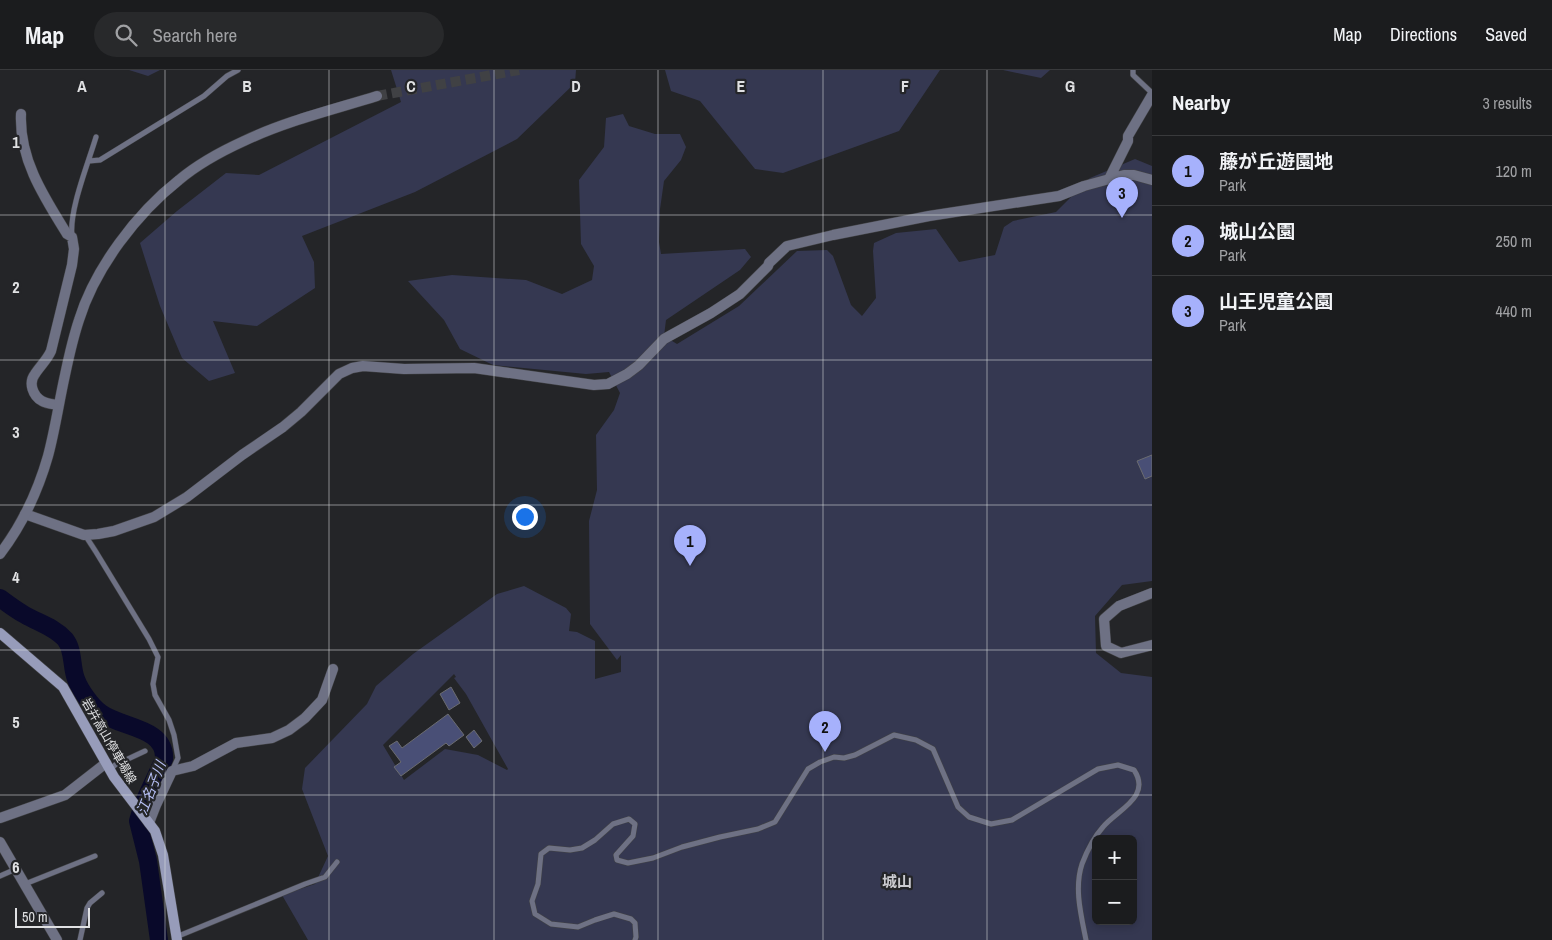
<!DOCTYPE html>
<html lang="en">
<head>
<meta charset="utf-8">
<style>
	:root { --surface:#1b1c1e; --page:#28292b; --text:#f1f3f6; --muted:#a0a1a4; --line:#393a3c; --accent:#a6b1fc }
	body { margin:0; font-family:"Archivo Narrow","Noto Sans JP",sans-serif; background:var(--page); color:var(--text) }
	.controls { position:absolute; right:15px; bottom:15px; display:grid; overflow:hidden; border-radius:8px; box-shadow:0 2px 8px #0003 }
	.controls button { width:45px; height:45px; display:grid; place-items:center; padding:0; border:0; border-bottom:1px solid var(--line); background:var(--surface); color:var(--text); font:25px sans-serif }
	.scale { position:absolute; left:15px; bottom:12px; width:75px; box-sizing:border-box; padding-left:5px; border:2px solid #e0e1e3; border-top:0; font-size:14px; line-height:18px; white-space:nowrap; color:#e0e1e3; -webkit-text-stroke:4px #242528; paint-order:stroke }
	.you { position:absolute; left:524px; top:446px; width:18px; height:18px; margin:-12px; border:4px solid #fff; border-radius:50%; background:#1a73e8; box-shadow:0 0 0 8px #1a73e833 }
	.badge { display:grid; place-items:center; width:32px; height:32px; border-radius:50%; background:var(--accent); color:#111; font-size:16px; font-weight:700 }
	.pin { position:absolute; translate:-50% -41px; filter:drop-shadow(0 1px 2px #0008) }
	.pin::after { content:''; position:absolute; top:26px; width:18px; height:15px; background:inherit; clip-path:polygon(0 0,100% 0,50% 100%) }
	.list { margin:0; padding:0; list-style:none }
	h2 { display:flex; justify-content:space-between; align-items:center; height:65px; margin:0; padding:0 20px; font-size:21px }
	h2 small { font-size:16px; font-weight:400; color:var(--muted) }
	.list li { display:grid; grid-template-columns:32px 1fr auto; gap:15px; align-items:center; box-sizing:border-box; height:70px; padding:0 20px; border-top:1px solid var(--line) }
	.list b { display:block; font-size:19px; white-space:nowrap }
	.list p { margin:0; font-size:16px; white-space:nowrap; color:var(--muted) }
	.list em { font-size:16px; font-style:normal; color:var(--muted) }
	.icon { flex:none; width:28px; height:28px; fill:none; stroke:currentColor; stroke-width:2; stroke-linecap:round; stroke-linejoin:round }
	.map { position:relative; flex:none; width:1152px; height:870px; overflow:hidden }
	header { display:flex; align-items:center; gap:30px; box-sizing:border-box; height:70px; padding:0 25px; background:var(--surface); border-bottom:1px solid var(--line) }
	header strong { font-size:24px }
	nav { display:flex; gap:28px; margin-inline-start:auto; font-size:18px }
	.search { width:350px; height:45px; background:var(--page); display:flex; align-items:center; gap:12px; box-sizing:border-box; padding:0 18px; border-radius:28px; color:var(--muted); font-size:19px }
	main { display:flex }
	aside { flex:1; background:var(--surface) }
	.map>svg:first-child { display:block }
	.green { fill:#353851; fill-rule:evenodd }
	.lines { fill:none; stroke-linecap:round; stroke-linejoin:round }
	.river { stroke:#09092a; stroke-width:18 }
	.building { fill:#494f76; stroke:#6b6c70 }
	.tertiary-tunnel { stroke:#404144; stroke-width:10; stroke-dasharray:10 5; stroke-linecap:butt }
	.service-casing { stroke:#424346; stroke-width:6 }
	.minor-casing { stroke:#424346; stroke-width:11 }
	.tertiary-casing { stroke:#424346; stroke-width:11 }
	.secondary-casing { stroke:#424346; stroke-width:11 }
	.service { stroke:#6e7184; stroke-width:5 }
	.minor { stroke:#6e7184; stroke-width:10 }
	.tertiary { stroke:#6e7184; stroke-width:10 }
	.secondary { stroke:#979cba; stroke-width:10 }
	.grid { fill:none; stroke:#e0e1e3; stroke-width:1; stroke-opacity:0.55 }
	.labels { text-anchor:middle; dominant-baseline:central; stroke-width:4.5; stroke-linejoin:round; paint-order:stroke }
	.street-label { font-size:12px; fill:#e0e1e3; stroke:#242528 }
	.water-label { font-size:14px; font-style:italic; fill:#b8c1f7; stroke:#242528 }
	.quarter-label { font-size:15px; font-weight:bold; fill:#cbcbd0; stroke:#242528 }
	.grid-label { font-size:16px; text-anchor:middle; font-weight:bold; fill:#e0e1e3; stroke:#242528; stroke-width:4.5; stroke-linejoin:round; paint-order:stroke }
</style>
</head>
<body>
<header>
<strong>Map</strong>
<div class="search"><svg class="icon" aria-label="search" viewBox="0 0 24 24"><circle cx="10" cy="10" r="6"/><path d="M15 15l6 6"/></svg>Search here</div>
<nav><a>Map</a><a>Directions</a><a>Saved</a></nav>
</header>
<main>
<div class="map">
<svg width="1152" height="870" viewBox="0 0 1152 870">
	<rect width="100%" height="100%" fill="#242528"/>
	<path class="green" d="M129,0H160L148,6Z
		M391,0H576L575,13L517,69L415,122L302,166L314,192L315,218L257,256L213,251L235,303L209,311L182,288L160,236L140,173L177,141L226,103L259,105L401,32Z
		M665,0H940L899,61L783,103L755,99L700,31L671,21Z
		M1003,0H1050L1041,8Z
		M623,44L629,56L655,64H680L686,77L681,90L664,111L660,139L659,172L661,184L745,179L751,187L740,200L666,250L664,266L677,274L739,236L797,181L827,180L833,186L851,235L862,246L876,228L873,181L874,173L896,163L936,159L959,192L995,185L1004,157L1013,151L1056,142L1090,108L1135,89L1152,96V511L1122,515L1095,546L1096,583L1121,603L1152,607V870H308L282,825L315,814L328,786L302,719L305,698L367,634L376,616L413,584L497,524L524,516L566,538L571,544L569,561L577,562L595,571V609L621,602V585L617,590L590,554L589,451L597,420L596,365L614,340L620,323L609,302L586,304L493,295L460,279L444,250L408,211L452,205L526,210L562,224L592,210L594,196L581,174L579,110L604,77L606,48ZM454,604L456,607L454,608L466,624L508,699L507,700L478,685L445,679L404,710L383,675ZM1096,769H1133V851H1096Z"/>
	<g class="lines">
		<path class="river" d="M0,528C8,534 16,540 25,545C39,553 54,557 65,569C74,580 71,596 76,609C80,620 92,637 101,643C121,658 166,657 164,689L143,734L138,751L148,791L159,870"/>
	</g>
	<path class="building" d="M1152,385V406L1145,409L1137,391Z
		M451,617L460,633L449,640L440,624Z
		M448,644L464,665L449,676L446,673L401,706L394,697L401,692L389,676L397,671L402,678Z
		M474,660L482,671L474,678L466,667Z"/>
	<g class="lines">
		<path class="tertiary-tunnel" d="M377,26L519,0"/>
		<defs>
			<path id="service" d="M1133,0V5L1152,23
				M89,91L100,90L204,26L227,6L238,0
				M72,166C69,140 88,94 96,67
				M85,465L96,482L149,569L158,587L153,614L155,625L169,650L174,665L178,688L172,701
				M110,700L115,695L145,681
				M0,806L16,799
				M25,814L95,786
				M176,867L305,814L325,807L337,792
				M80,870L87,838L90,833L102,823
				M635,870L636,867L635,853L631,849L614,844L595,850L578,857L551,854L535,844L532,831L538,814L541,784L549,778L570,780L582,778L595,770L613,754L629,749L635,754L633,766L616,785L617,790L628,793L653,788L682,777L720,767L758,759L775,752L808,699L820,692L834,687L844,688L855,685L894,665L916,670L933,679L958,737L969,747L991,754L1012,750L1098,699L1118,695L1134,700C1152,727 1117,740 1103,757C1094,767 1087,781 1082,794C1074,818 1081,845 1086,870"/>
			<path id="minor" d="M21,44C19,89 44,127 67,164L72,167L74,179L72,195L51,281C47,290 40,296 35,304C28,313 33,326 42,331C47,334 53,334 58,335
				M1109,109L1128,71V66L1152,25
				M25,444L84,465L98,464L114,461L154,447L187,427L242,385L283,357L301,342L339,304L352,298L363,296L404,299L474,298L594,315L608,314L627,304L639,295L664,269L711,243L740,224L768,196L769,193L787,176L833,165L929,146L1059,126L1084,116L1124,105H1134L1152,110
				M1152,523L1119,536L1104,549L1106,576L1121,583L1152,575
				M0,748L65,725L106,693
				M149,753L156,735L172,701L193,696L236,673L272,668L289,660L305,648L322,630L333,599"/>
			<path id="tertiary" d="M0,484C22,455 38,421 48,386C55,360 59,332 65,305C69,286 73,268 79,250C95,198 137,143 179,110C198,94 222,81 244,71C286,51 332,40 377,26
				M0,772L57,870"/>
			<path id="secondary" d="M0,563L63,617L114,707L155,761L163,785L177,870"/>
		</defs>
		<use href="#service" class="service-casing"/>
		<use href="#minor" class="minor-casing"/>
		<use href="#tertiary" class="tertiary-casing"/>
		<use href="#secondary" class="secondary-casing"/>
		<use href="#service" class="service"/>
		<use href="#minor" class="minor"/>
		<use href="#tertiary" class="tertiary"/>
		<use href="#secondary" class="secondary"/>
	</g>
	<path class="grid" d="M165,0V870M329,0V870M494,0V870M658,0V870M823,0V870M987,0V870M0,145H1152M0,290H1152M0,435H1152M0,580H1152M0,725H1152"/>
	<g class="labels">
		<g class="street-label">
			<text transform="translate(109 671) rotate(60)">岩井高山停車場線</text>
		</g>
		<g class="water-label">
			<text transform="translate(151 718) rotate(-69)">江名子川</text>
		</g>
		<g class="quarter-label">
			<text x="897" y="811">城山</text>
		</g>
	</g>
	<g class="grid-label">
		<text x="82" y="22">A</text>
		<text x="247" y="22">B</text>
		<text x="411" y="22">C</text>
		<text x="576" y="22">D</text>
		<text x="741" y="22">E</text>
		<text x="905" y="22">F</text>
		<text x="1070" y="22">G</text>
		<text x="16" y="78">1</text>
		<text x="16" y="223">2</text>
		<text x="16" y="368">3</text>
		<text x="16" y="513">4</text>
		<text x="16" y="658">5</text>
		<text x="16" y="803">6</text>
	</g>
</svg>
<div class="controls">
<button>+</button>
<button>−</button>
</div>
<div class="scale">50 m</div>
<div class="you"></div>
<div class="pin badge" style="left:690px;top:496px">1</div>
<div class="pin badge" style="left:825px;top:682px">2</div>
<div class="pin badge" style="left:1122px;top:148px">3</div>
</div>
<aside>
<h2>Nearby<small>3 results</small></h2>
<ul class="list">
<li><span class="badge">1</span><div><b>藤が丘遊園地</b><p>Park</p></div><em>120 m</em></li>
<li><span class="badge">2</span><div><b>城山公園</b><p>Park</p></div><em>250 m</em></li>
<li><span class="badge">3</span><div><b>山王児童公園</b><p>Park</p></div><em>440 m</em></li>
</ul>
</aside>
</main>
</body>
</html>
